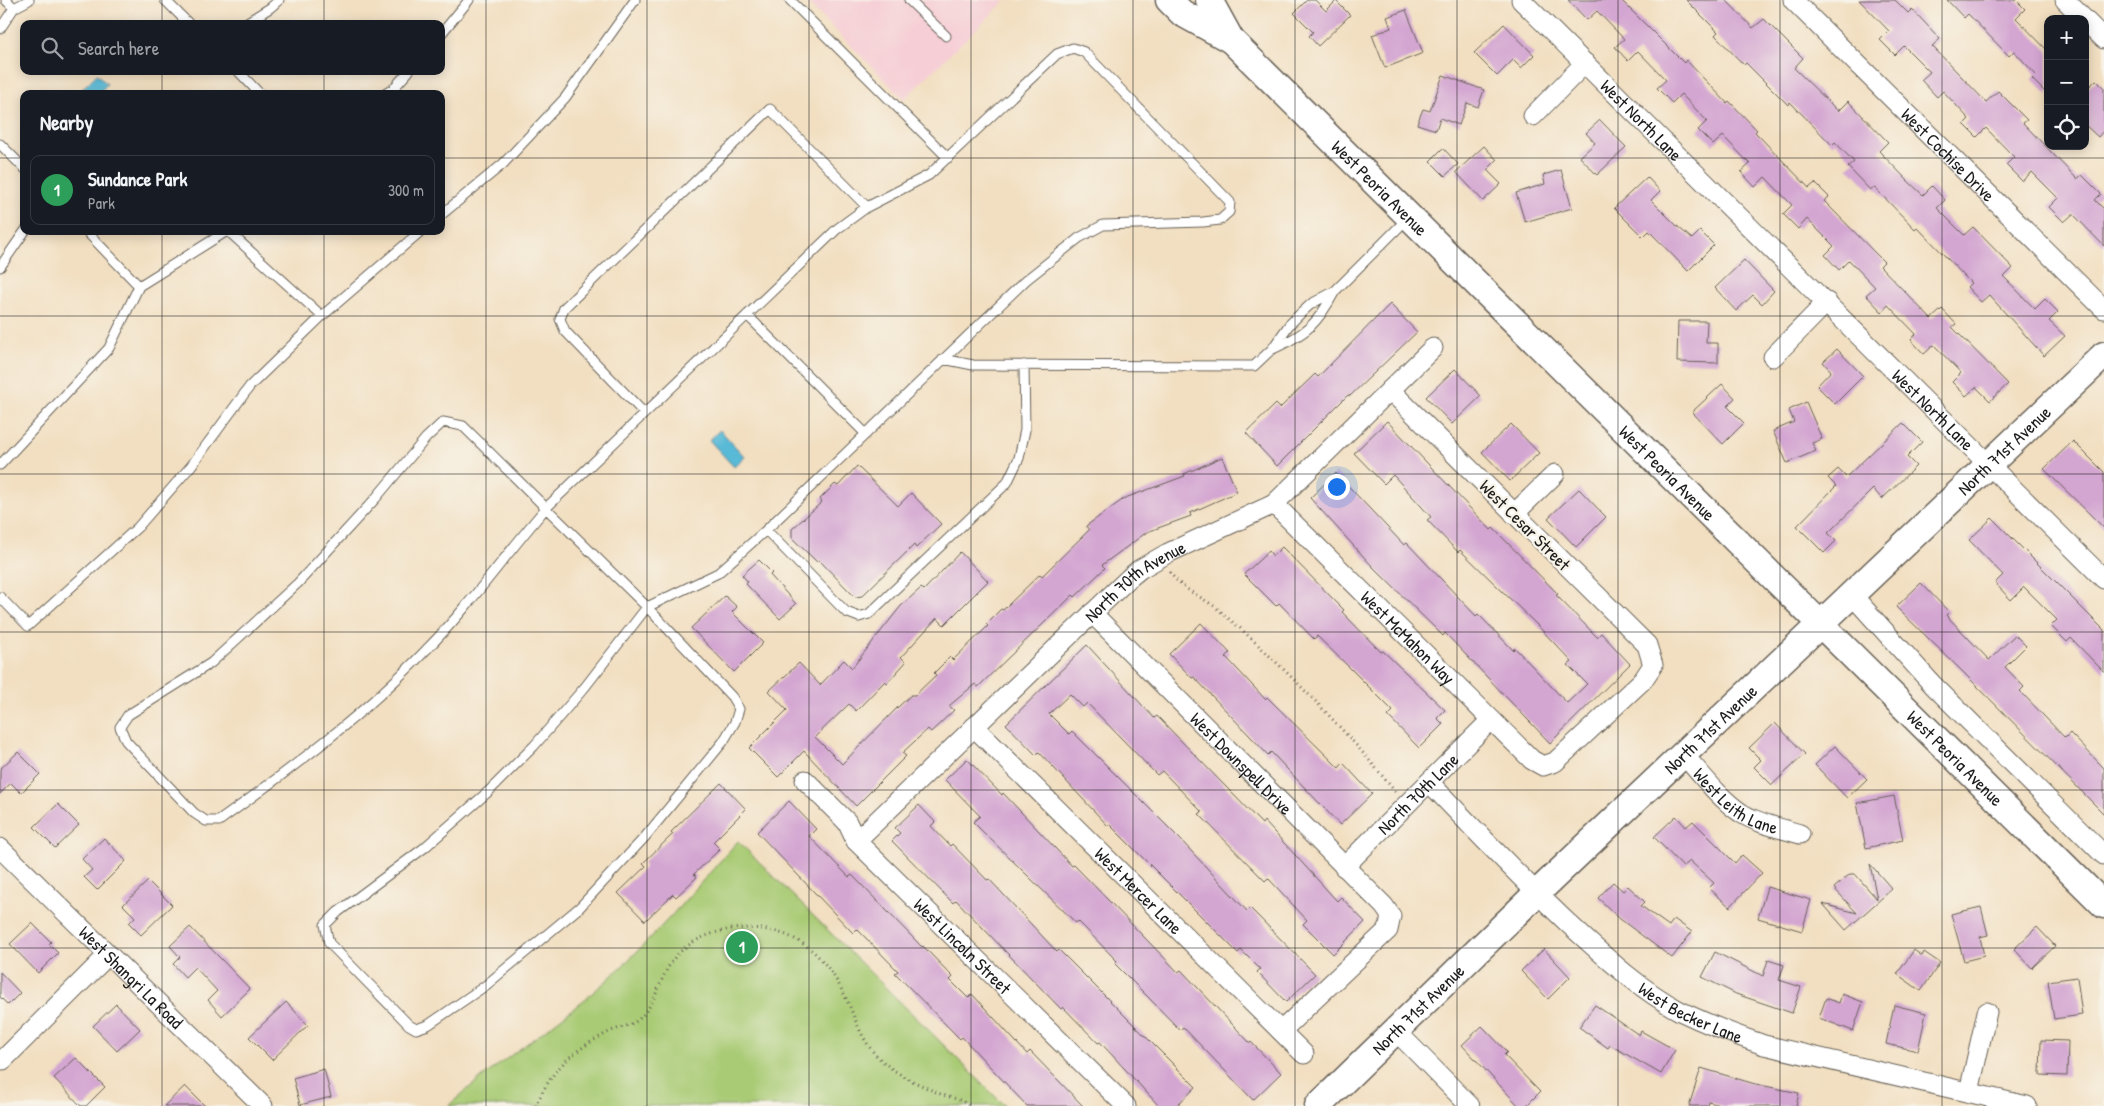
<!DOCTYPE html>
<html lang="en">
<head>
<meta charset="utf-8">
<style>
	:root { --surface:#171b24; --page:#242831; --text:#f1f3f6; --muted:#9ea1a6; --line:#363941; --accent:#2563eb }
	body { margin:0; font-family:"Patrick Hand",sans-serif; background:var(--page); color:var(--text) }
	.controls { position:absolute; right:15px; top:15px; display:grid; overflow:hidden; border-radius:10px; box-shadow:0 2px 12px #0003 }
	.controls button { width:45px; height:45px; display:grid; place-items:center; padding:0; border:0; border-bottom:1px solid var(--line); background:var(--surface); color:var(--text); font:25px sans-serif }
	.you { position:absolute; left:1336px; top:486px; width:18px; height:18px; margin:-12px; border:4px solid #fff; border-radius:50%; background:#1a73e8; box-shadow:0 0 0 8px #1a73e833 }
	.badge { display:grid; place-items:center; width:32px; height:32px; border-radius:50%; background:var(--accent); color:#fff; font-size:16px; font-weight:700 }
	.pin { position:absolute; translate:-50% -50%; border:2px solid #fff; box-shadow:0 1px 5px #0006 }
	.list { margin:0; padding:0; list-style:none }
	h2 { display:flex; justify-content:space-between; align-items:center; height:65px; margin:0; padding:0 20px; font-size:21px }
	h2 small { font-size:16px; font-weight:400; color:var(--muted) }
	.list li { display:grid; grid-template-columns:32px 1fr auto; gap:15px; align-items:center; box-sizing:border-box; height:70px; margin:0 10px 10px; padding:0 10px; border:1px solid var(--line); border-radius:10px }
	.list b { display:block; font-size:19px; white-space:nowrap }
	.list p { margin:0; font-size:16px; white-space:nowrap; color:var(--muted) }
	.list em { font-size:16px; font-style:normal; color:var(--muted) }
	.icon { flex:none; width:28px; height:28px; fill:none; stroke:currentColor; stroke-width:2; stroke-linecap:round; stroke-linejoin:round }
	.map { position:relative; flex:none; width:2104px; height:1106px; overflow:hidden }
	.search { position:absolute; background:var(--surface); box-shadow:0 2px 12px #0003; left:20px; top:20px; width:425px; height:55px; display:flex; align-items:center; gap:12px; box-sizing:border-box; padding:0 18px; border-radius:10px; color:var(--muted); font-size:19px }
	.panel { position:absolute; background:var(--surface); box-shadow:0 2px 12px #0003; left:20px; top:90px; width:425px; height:145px; border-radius:10px }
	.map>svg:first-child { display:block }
	.built { fill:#f6cfd6 }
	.green { fill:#a9cb74; stroke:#627448 }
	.water { fill:#58bad6; stroke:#3a6b79 }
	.building { fill:#d3a5d1 }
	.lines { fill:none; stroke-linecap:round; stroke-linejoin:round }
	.lane-casing { stroke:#676056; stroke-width:11 }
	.street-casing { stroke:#676056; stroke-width:21 }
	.secondary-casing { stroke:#676056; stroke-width:29 }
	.path { stroke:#676056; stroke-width:3; stroke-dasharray:1 4; stroke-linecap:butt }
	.lane { stroke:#fff; stroke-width:9 }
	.street { stroke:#fff; stroke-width:19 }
	.secondary { stroke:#fff; stroke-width:26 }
	.grid { fill:none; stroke:#1c1c1c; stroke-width:1; stroke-opacity:0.55 }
	.labels { text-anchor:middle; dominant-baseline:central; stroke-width:4.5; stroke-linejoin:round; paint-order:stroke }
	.street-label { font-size:18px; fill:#1c1c1c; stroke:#f7f3e8 }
</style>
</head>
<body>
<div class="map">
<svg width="2104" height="1106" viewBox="0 0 2104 1106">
	<rect width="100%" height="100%" fill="#f7f3e8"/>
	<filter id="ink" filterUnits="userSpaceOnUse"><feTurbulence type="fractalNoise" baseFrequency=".02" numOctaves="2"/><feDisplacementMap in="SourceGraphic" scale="10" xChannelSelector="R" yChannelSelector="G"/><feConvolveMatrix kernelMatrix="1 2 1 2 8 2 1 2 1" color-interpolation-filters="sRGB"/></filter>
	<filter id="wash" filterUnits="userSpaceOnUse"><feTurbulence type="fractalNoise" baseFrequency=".0096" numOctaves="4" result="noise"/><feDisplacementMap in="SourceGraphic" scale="20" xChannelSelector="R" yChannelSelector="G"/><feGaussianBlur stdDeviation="1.12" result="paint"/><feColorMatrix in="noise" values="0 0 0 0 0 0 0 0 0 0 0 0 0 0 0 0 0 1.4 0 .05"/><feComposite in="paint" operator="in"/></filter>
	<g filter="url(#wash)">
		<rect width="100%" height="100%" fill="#f2dfc1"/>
		<path class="built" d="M805,0H1006L904,99Z"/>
		<path class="green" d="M738,841L1005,1106H448C498,1061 556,1026 605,982C653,939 695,889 738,841Z"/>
		<path class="water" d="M97,74L107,84L98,94H77Z
			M720,430L745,457L734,467L709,440Z"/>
		<g id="blocks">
			<path class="building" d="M1307,0H1315L1326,11L1336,1L1350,15L1318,46L1309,36L1313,32L1294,13Z
				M1568,0H1621L1684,63L1686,60L1727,103L1729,101L1757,130L1755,132L1809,188L1815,183L1829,197L1824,201L1884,262L1880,266L1931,319L1942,309L1956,324L1952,327L2008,384L1990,401L1976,387L1966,396L1952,382L1961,373L1934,345L1924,354L1911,340L1916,334L1888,305L1882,312L1866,295L1875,287L1849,260L1839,270L1825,255L1834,246L1807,219L1798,229L1783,214L1792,205L1765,177L1755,187L1741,172L1750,164L1723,136L1713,145L1698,130L1707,121L1681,94L1672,103L1657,88L1666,80L1638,51L1628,61L1615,47L1624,39L1597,11L1587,20Z
				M1686,0H1726L1753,28L1764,19L1803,58L1794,68L1838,111L1848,101L1888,142L1879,151L1907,180L1923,195L1932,186L1945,200L1937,208L1964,235L1973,227L2013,268L2004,277L2035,309L2045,299L2058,312L2049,321L2065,336L2044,356L1989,295L1981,302L1967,287L1971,283L1917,227L1915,229L1874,187L1870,190L1848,167L1854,162L1835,142L1832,145L1790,102L1788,105L1746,63L1744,65L1715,35L1718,32Z
				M1859,0H1895L1908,13L1912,9L1940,39L1932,46L1986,102L1998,91L2027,120L2023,123L2077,179L2082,175L2101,194L2095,200L2104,209V246L2073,214L2064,222L2049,207L2058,198L2032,172L2022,181L2006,165L2014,157L1986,128L1977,137L1964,124L1969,119L1943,91L1937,97L1921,80L1930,72L1904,46L1895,55L1880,40L1889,31Z
				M1947,0H2016L2025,9L2016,18L2048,51V95L2032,79L2036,75L2014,51L2009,56L1968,14L1964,18Z
				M1406,10L1423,53L1385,68L1372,35L1391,28L1387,17Z
				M1504,24L1534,55L1521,68L1513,60L1497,76L1474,53Z
				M1443,75L1484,90L1478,107L1467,103L1459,125L1440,118L1436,130L1417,124L1423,109L1430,111Z
				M2096,80L2104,88V130L2098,137L2085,125V91Z
				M1600,120L1626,147L1597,175L1580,157L1595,143L1586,133Z
				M1484,146L1497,160L1487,170L1501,184L1483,201L1456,172Z
				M1443,148L1458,164L1445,176L1430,161Z
				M1561,170L1572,208L1525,222L1516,193L1545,184L1543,175Z
				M1647,177L1660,191L1651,200L1676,225L1692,239L1700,231L1714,245L1688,271L1649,231L1643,237L1614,208Z
				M1744,260L1774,291L1762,304L1753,295L1736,311L1715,288Z
				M1390,304L1417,332L1350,396L1348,395L1277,466L1246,433L1276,404L1280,408L1315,374L1318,377Z
				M1678,321H1707L1706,343H1718V363L1677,362Z
				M1837,349L1863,376L1835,404L1817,386L1831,371L1823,362Z
				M1455,369L1481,396L1452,424L1426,397Z
				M1722,384L1735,398L1727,406L1744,423L1723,444L1692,412Z
				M1806,402L1822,439L1812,443L1816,451L1787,463L1773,431L1794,422L1789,410Z
				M1387,421L1491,530L1493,528L1558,594L1556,595L1597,637L1601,633L1630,664L1550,743L1445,633L1443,636L1373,567L1310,498L1336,473L1404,545L1407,543L1476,616L1478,614L1513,650L1515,648L1567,703L1587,684L1568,665L1572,662L1537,625L1460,550L1458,552L1427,520L1431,517L1393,475L1384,484L1354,453Z
				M1903,423L1922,442L1907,457L1916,466L1882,499L1873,489L1828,533L1836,541L1824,553L1797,526L1836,486L1828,478L1838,469L1846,477Z
				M1511,424L1539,453L1510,481L1482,452Z
				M2073,441L2104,472V528L2044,469Z
				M1222,457L1237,492L1190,513L1191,516L1147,532L1102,565L1105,568L1075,597L1073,595L978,687L975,684L949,706L954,710L931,732L928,729L902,753L906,756L856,806L804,751L778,777L749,748L787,710L769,691L799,663L820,685L844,660L852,668L901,606L921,588L924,590L960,552L988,581L944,625L937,618L901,657L906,662L887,683L885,681L856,711L849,704L815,737L842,764L898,707L911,695H915L936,675L934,673L950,657L953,660L988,626L986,624L1001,609L1003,610L1040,574L1042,576L1089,530L1086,526L1125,498L1185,476L1184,474Z
				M857,466L898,506L911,493L941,524L916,548L914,545L862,596L855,597L819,560L817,562L792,538V529L822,502L820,499L835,484L838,486Z
				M1579,489L1606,517L1576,547L1548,518Z
				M1992,518L2104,630V672L2071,638L2067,642L2051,626L2057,620L2024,587L2011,600L1995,583L2003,575L1969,540Z
				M1282,547L1344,610L1342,612L1381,652L1383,651L1445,710L1437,718L1443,724L1419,748L1388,716L1393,711L1353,671L1317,636L1314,639L1279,603L1276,606L1244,574L1269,551L1273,556Z
				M759,560L772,573L770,575L796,604L780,619L746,584L748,582L742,575Z
				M1921,583L1949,612L1946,615L1989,660L2015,635L2026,646L2005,667L2024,687L2020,691L2065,738L2070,733L2104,768V814L1963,672L1896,607Z
				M725,596L737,607L732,612L763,643L734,672L691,628Z
				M1201,623L1230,653L1226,657L1265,699L1267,697L1339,768L1343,763L1372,794L1340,825L1271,752L1268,755L1194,677L1192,678L1169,654Z
				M1087,645L1154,718L1157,716L1262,824L1264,821L1337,901L1341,897L1365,922L1333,954L1303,924L1307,920L1268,878L1265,881L1199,814L1202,812L1162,771L1157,775L1087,703L1083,707L1070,694L1049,714L1069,734L1072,731L1178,837L1247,911L1250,908L1315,974L1286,1002L1257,972L1260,969L1241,950L1238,953L1109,824L1108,826L1039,752L1036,755L1006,724Z
				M1775,723L1805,754L1772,785L1754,767L1761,760L1749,748Z
				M1835,746L1867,779L1847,798L1815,765Z
				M18,752L40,774L21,793L11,783L0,794V769Z
				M967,759L1002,795L1003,793L1072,866L1074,865L1178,972L1181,970L1250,1043L1251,1042L1281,1073L1253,1100L1183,1027L1180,1030L1145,994L1115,964L1117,961L1078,921L1076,923L973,822L980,816L945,780Z
				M721,783L746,809L713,842L720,849L694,874L697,877L676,897L673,894L645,921L618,893L646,866L643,863L673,834L671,832Z
				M1894,796L1903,840L1866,848L1857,803Z
				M789,801L816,829L809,836L849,877L852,875L922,947L923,946L953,977L950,980L968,998L972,994L1027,1054L1030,1051L1083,1106H1027L962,1037L960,1039L895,973L898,971L857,929L853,933L757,832Z
				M58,804L79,825L55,848L34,827Z
				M919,805L935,822L931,826L950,846L952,844L987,880L989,879L1057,952L1059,950L1196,1087L1176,1106H1159L1100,1042L1098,1043L1063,1007L1061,1009L956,900L953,903L892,841L900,833L895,828Z
				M1676,816L1686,827L1693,821L1735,863L1742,855L1762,873L1730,907L1709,888L1714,883L1690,861L1683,867L1654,837Z
				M104,838L126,861L97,890L84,877L92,870L82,859Z
				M1870,864L1892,889L1846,930L1823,904L1857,913L1834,888L1850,874H1855L1877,899Z
				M148,881L172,905L141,935L129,923L135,917L123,905Z
				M1613,882L1623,891L1628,886L1645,902L1641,906L1669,926L1674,919L1692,932L1672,958L1620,919L1598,898Z
				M1767,887L1811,900L1802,931L1758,918Z
				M1981,907L1988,935L1980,937L1984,956L1964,961L1951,914Z
				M32,923L51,942L49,944L58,953L38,973L10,944Z
				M190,927L250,989L222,1016L208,1000L217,991L195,967L185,977L173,964L180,957L170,946Z
				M2037,927L2055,946L2032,968L2014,949Z
				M1544,949L1570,977L1548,999L1521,971Z
				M1914,950L1922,956L1924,952L1940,963L1921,991L1897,974Z
				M1715,952L1763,976L1768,960L1784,965L1779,980L1801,987L1792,1013L1736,994L1702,977Z
				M0,972L20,993L8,1005L0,997Z
				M2077,977L2082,1015L2054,1019L2048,981Z
				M1842,994L1863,1002L1853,1031L1819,1018L1826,998L1839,1003Z
				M286,1002L308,1025L272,1060L249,1037Z
				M116,1004L140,1029L117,1051L93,1026Z
				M1595,1005L1639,1035L1641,1031L1675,1050L1661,1074L1610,1045L1608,1048L1579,1027Z
				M1894,1005L1926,1013L1918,1051L1886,1044Z
				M1482,1026L1507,1052L1504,1055L1540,1092L1526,1106H1519L1462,1045Z
				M2041,1040L2068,1041L2067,1076L2040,1075Z
				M76,1058L105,1087L86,1106H81L54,1078Z
				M1701,1068L1755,1084L1799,1093L1796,1106H1722L1709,1102L1708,1106H1689Z
				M324,1069L331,1097L300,1105L293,1078Z
				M185,1086L205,1106H164Z"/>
		</g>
	</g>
	<g filter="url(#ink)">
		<use href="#blocks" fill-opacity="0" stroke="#676056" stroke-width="1"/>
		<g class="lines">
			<defs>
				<path id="lane" d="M6,0L14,8
					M165,0L189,24
					M790,0L948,158
					M909,0L946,36
					M244,24L270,8L279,0
					M0,29L14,8L29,0
					M441,34L469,0
					M238,71L260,94
					M385,94L393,89L409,71
					M0,144L24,168
					M441,215L503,164L565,98L635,0
					M86,231L139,286
					M228,231L322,316
					M0,267L25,231
					M747,315L866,434
					M1273,349C1307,333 1317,325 1335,291
					M943,359L973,365L1254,366L1272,349L1289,325L1300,314L1311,304L1335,291L1408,218
					M644,413L565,331L560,319L564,308L770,109L867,207
					M0,465L109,348L139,286L227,231
					M546,508L463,426L443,422L426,438L375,499L298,583L211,663L128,715L120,727L126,741L194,813L206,821H219C291,769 364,715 426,650C470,606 505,555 546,508L837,229L867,207L929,175L1057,54L1073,48L1084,52L1230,202L1229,212L1220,220L1203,222L1103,225L1079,238L1026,280L766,530L718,573L647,607L585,687L534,746L489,791L424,848L338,912L325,925L329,943L409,1025L416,1029L428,1025L485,986L580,907L645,837L723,742L735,722L739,709L732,697L647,607L546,508
					M766,530L846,612L859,617L869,614L1007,483L1019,458L1025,430L1024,365
					M0,597L28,626L138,527L191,466L250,386L322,316L421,231"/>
				<g id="street">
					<path id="s1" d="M1521,0L2104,579"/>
					<path id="s2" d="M1793,0L2104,309"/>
					<path d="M2065,0L2084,19"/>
					<path d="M2085,20L2104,39"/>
					<path d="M1533,116L1585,63"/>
					<path d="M1773,357L1827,302"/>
					<path id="s3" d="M1274,504L1532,760L1543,766L1555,762L1643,680L1653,665L1647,645L1390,390"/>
					<path d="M1514,514L1555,474"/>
					<path d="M1852,595L1933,685L2104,855"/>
					<path id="s4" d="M1092,613L1384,906L1391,916L1388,930L1281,1031"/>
					<path id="s5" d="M974,727L1304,1054"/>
					<path id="s6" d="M1683,754C1701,774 1719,798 1741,813C1758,824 1781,828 1800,834"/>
					<path id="s7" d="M805,780L847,822L856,841L1126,1106"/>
					<path id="s8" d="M1429,782C1475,830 1521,879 1570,925C1604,956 1639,989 1680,1011C1707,1024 1735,1035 1764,1045L2027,1106"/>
					<path id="s9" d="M856,841L1129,578L1140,569L1168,553L1274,504L1433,348"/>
					<path id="s10" d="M0,848L263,1106"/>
					<path id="s11" d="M1344,867L1491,720"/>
					<path d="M1396,1031L1470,1106"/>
					<path d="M3,1060L108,955"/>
					<path d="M1969,1092L1987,1012"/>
				</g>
				<g id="secondary">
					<path id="s12" d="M1169,0L1182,13L1231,40L2104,905"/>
					<path d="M1209,0L1231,40"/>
					<path id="s13" d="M1318,1106L1537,893L2104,355"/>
				</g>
			</defs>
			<use href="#lane" class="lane-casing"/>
			<use href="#street" class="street-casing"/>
			<use href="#secondary" class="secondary-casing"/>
			<path class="path" d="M1170,572C1180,588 1198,595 1214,606C1223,613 1231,621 1240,628C1296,680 1349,733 1396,793
				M536,1106C552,1067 575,1049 611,1031C621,1027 631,1026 639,1019C659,1001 660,970 680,952C697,936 724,928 747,928C802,929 829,959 850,1007C857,1024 864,1043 877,1056C894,1074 917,1083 938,1093C949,1098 961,1098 969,1106"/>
			<use href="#lane" class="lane"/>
			<use href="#street" class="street"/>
			<use href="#secondary" class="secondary"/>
		</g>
	</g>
	<path class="grid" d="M162,0V24M324,0V24M486,0V1106M647,0V1106M809,0V1106M971,0V1106M1133,0V1106M1295,0V1106M1457,0V1106M1618,0V1106M1780,0V1106M1942,0V1106M162,71V94M324,71V94M0,158H24M441,158H2104M162,231V1106M324,231V1106M0,316H2104M0,474H2104M0,632H2104M0,790H2104M0,948H2104"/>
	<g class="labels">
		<g class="street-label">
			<text stroke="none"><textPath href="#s1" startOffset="170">West North Lane</textPath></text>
			<text stroke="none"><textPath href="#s2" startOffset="219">West Cochise Drive</textPath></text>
			<text stroke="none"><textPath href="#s12" startOffset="284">West Peoria Avenue</textPath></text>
			<text stroke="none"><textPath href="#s1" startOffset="581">West North Lane</textPath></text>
			<text stroke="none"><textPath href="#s13" startOffset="949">North 71st Avenue</textPath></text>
			<text stroke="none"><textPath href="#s12" startOffset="689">West Peoria Avenue</textPath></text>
			<text transform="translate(1525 525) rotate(45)">West Cesar Street</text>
			<text stroke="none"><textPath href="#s9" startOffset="382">North 70th Avenue</textPath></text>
			<text stroke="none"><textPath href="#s3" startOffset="189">West McMahon Way</textPath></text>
			<text stroke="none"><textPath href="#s13" startOffset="544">North 71st Avenue</textPath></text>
			<text stroke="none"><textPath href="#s12" startOffset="1094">West Peoria Avenue</textPath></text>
			<text stroke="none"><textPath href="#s4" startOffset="212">West Downspell Drive</textPath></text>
			<text stroke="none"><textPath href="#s11" startOffset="104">North 70th Lane</textPath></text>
			<text stroke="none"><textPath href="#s6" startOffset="72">West Leith Lane</textPath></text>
			<text stroke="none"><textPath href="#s5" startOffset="232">West Mercer Lane</textPath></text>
			<text stroke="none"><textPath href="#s7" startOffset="230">West Lincoln Street</textPath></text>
			<text stroke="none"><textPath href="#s10" startOffset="184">West Shangri La Road</textPath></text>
			<text stroke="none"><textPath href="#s13" startOffset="139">North 71st Avenue</textPath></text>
			<text stroke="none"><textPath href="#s8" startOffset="351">West Becker Lane</textPath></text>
		</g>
	</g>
</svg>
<div class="controls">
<button>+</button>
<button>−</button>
<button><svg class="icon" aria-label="locate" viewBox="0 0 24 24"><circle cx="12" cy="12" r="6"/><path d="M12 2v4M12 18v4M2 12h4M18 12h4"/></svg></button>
</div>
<div class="you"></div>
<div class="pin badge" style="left:742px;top:947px;background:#2e9e5b">1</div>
<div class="search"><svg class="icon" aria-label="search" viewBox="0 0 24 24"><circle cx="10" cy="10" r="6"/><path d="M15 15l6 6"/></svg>Search here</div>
<section class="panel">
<h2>Nearby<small></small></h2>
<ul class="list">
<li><span class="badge" style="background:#2e9e5b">1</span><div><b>Sundance Park</b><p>Park</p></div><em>300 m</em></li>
</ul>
</section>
</div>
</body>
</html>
